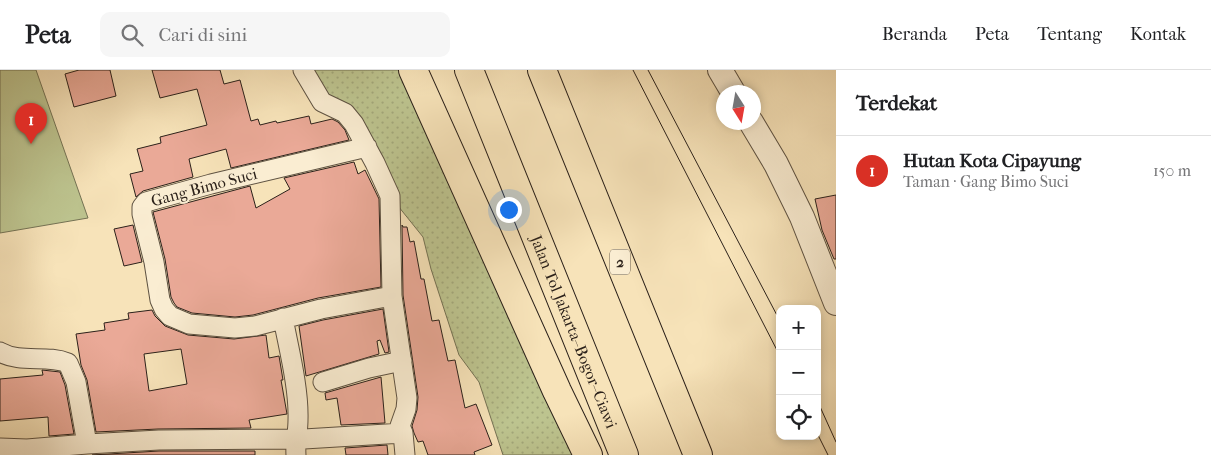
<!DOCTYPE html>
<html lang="id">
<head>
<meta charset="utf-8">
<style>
	:root { --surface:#fff; --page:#f6f6f6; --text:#202124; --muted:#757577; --line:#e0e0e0; --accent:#d93025 }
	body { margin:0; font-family:"IM FELL French Canon",serif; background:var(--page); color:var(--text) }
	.controls { position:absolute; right:15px; bottom:15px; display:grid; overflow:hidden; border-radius:10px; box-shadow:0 2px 8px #0003 }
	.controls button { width:45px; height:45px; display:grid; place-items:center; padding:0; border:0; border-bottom:1px solid var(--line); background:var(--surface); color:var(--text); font:25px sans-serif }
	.compass { position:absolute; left:716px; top:15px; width:45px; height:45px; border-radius:50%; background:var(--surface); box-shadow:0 2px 8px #0003; rotate:169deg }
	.you { position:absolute; left:508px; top:139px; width:18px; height:18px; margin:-12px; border:4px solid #fff; border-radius:50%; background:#1a73e8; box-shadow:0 0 0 8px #1a73e833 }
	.badge { display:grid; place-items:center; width:32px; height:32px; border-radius:50%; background:var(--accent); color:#fff; font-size:16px; font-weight:700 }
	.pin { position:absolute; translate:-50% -41px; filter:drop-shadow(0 1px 2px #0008) }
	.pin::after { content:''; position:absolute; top:26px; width:18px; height:15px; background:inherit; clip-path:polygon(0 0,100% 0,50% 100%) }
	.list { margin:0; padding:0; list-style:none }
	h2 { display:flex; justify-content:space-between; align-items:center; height:65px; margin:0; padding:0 20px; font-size:21px }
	h2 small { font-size:16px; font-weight:400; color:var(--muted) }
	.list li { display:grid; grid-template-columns:32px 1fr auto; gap:15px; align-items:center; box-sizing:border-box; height:70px; padding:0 20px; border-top:1px solid var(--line) }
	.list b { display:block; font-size:19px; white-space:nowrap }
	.list p { margin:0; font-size:16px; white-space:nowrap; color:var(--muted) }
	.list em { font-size:16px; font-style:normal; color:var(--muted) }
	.icon { flex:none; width:28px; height:28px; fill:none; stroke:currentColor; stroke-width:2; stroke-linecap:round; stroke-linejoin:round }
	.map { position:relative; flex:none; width:836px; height:385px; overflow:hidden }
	header { display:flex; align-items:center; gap:30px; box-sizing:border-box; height:70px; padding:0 25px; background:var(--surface); border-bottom:1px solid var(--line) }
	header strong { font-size:24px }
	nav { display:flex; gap:28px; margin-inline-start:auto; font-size:18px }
	.search { width:350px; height:45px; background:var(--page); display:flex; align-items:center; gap:12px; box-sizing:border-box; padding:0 18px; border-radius:10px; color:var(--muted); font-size:19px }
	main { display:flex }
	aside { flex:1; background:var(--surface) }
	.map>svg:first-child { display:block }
	.grass { fill:url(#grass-dots); stroke:#747254 }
	.park { fill:#bdc48f; stroke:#747254 }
	.building { fill:#eaa997; stroke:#2b211a; fill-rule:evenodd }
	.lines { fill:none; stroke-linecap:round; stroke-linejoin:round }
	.minor-casing { stroke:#5e5242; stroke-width:21 }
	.tertiary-casing { stroke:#5e5242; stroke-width:26 }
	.motorway-casing { stroke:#2b211a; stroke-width:30 }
	.minor { stroke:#faedd2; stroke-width:19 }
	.tertiary { stroke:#faedd2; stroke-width:24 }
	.motorway { stroke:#f7e3b9; stroke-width:28 }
	.tram { stroke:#2b211a; stroke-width:1 }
	.labels { text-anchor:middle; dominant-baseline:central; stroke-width:4; stroke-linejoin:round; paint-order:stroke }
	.shield { fill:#faedd2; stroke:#695e51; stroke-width:1 }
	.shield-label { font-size:15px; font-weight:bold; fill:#2b211a }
	.street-label { font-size:16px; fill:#2b211a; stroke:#faedd2 }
</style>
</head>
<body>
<header>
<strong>Peta</strong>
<div class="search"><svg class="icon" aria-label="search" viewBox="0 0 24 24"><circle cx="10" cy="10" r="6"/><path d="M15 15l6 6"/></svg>Cari di sini</div>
<nav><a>Beranda</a><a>Peta</a><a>Tentang</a><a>Kontak</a></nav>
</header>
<main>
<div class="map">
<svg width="836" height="385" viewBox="0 0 836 385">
	<defs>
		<pattern id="grass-dots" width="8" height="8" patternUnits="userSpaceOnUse" patternTransform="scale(1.25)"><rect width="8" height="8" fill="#bdc48f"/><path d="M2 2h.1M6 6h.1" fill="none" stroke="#a3a87b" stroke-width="1.8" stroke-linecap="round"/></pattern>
	</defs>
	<rect width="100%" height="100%" fill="#f7e3b9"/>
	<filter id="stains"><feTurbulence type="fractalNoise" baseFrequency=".004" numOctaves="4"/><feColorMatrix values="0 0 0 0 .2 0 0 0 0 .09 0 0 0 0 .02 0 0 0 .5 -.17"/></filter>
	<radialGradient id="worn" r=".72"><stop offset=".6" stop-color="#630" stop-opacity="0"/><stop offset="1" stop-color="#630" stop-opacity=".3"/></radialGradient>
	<path class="grass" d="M303,0H415L589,385H503L479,312L459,285L431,199L423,167L390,126L384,112Z"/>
	<path class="park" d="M0,0H36L88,148L0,163Z"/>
	<path class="building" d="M79,0H110L116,26L74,37L65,4Z
		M152,0H220L224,14L240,10L251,51L258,49L260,55L276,51L277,53L309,46L311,54L332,49L338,52L345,60L349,70L231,98L226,79L189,89L193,107L143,121L136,127L130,104L143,101L137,79L161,73L160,67L207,55L197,19L160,28Z
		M354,92L358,104L365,100L379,129L381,217L318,228L253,245L235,247L192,243L177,237L174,233L171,227L165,189L153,142L250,116L256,138L290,119L284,108Z
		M836,125V189H834L822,160L815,129Z
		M133,155L142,192L124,196L114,159Z
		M402,155L403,157H407L410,172L414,171L421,209H424L432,251L439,250L448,291L455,290L465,338L476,334L492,375L474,382L475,385H428L423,371L418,372L414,363L412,356L417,340L418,327L403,225Z
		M383,239L389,282L385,283L380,270L377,271L379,284L306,306L299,256L323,250Z
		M152,240L155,246L165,256L188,265L234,269L266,265L269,288L279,286L283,310H281L287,344L249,350L251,358L158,359L96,362L87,310L81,295L76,264L105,260L104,253L129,249L128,243ZM181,279L187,314L149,321L144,284Z
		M42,300L60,302L65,315L74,364L49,366L48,347L0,351V309L43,305Z
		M381,307L385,353L341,355L337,328L326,330L325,323Z
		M387,375L388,385H346L345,378Z
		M159,381H255V385H92Z"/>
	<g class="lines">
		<defs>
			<path id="minor" d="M367,77L211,114L146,132L142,137V144L154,192L160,230L164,239L170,246L189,254L235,258L255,256L321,239L392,226
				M283,248C289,280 299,318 298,350C298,362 295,373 296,385
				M0,282C21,294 46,284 68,293L76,312L87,374
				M323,312L369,298L402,291
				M403,363L405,385
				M0,378L27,379L87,374L159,370L304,369L403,363L400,356L406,339L407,328L392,226L390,126L375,93L354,54L345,43L322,32L303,0"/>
			<path id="tertiary" d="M720,0L733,22
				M751,52L776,94L802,147L836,233"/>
			<g id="motorway">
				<path d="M413,0L557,321L588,385"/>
				<path id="s1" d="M469,0L624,385"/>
				<path d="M542,0L698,385"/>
			</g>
		</defs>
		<use href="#minor" class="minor-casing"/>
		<use href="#tertiary" class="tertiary-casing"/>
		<use href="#motorway" class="motorway-casing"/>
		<use href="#minor" class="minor"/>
		<use href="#tertiary" class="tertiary"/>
		<use href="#motorway" class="motorway"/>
		<path class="tram" d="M633,0L780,286
			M648,0L780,251
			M817,330L836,372
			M817,363L828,385"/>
	</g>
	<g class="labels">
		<rect class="shield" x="610" y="179.5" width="20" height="25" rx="4"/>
		<g class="shield-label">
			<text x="620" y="192">2</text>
		</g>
		<g class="street-label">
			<text transform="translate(204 117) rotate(-15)">Gang Bimo Suci</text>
			<text stroke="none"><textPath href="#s1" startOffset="282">Jalan Tol Jakarta–Bogor–Ciawi</textPath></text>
		</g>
	</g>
	<rect width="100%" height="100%" filter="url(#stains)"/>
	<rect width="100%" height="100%" fill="url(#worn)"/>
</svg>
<div class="controls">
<button>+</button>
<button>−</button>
<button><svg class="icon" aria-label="locate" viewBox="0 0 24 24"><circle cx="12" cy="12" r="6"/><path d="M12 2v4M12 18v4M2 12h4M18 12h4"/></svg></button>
</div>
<svg class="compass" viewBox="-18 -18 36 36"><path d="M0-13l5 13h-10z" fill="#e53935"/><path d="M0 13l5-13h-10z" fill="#757577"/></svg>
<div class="you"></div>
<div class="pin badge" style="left:31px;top:74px">1</div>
</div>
<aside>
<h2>Terdekat<small></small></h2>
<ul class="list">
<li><span class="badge">1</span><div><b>Hutan Kota Cipayung</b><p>Taman · Gang Bimo Suci</p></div><em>150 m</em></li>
</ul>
</aside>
</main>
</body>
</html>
